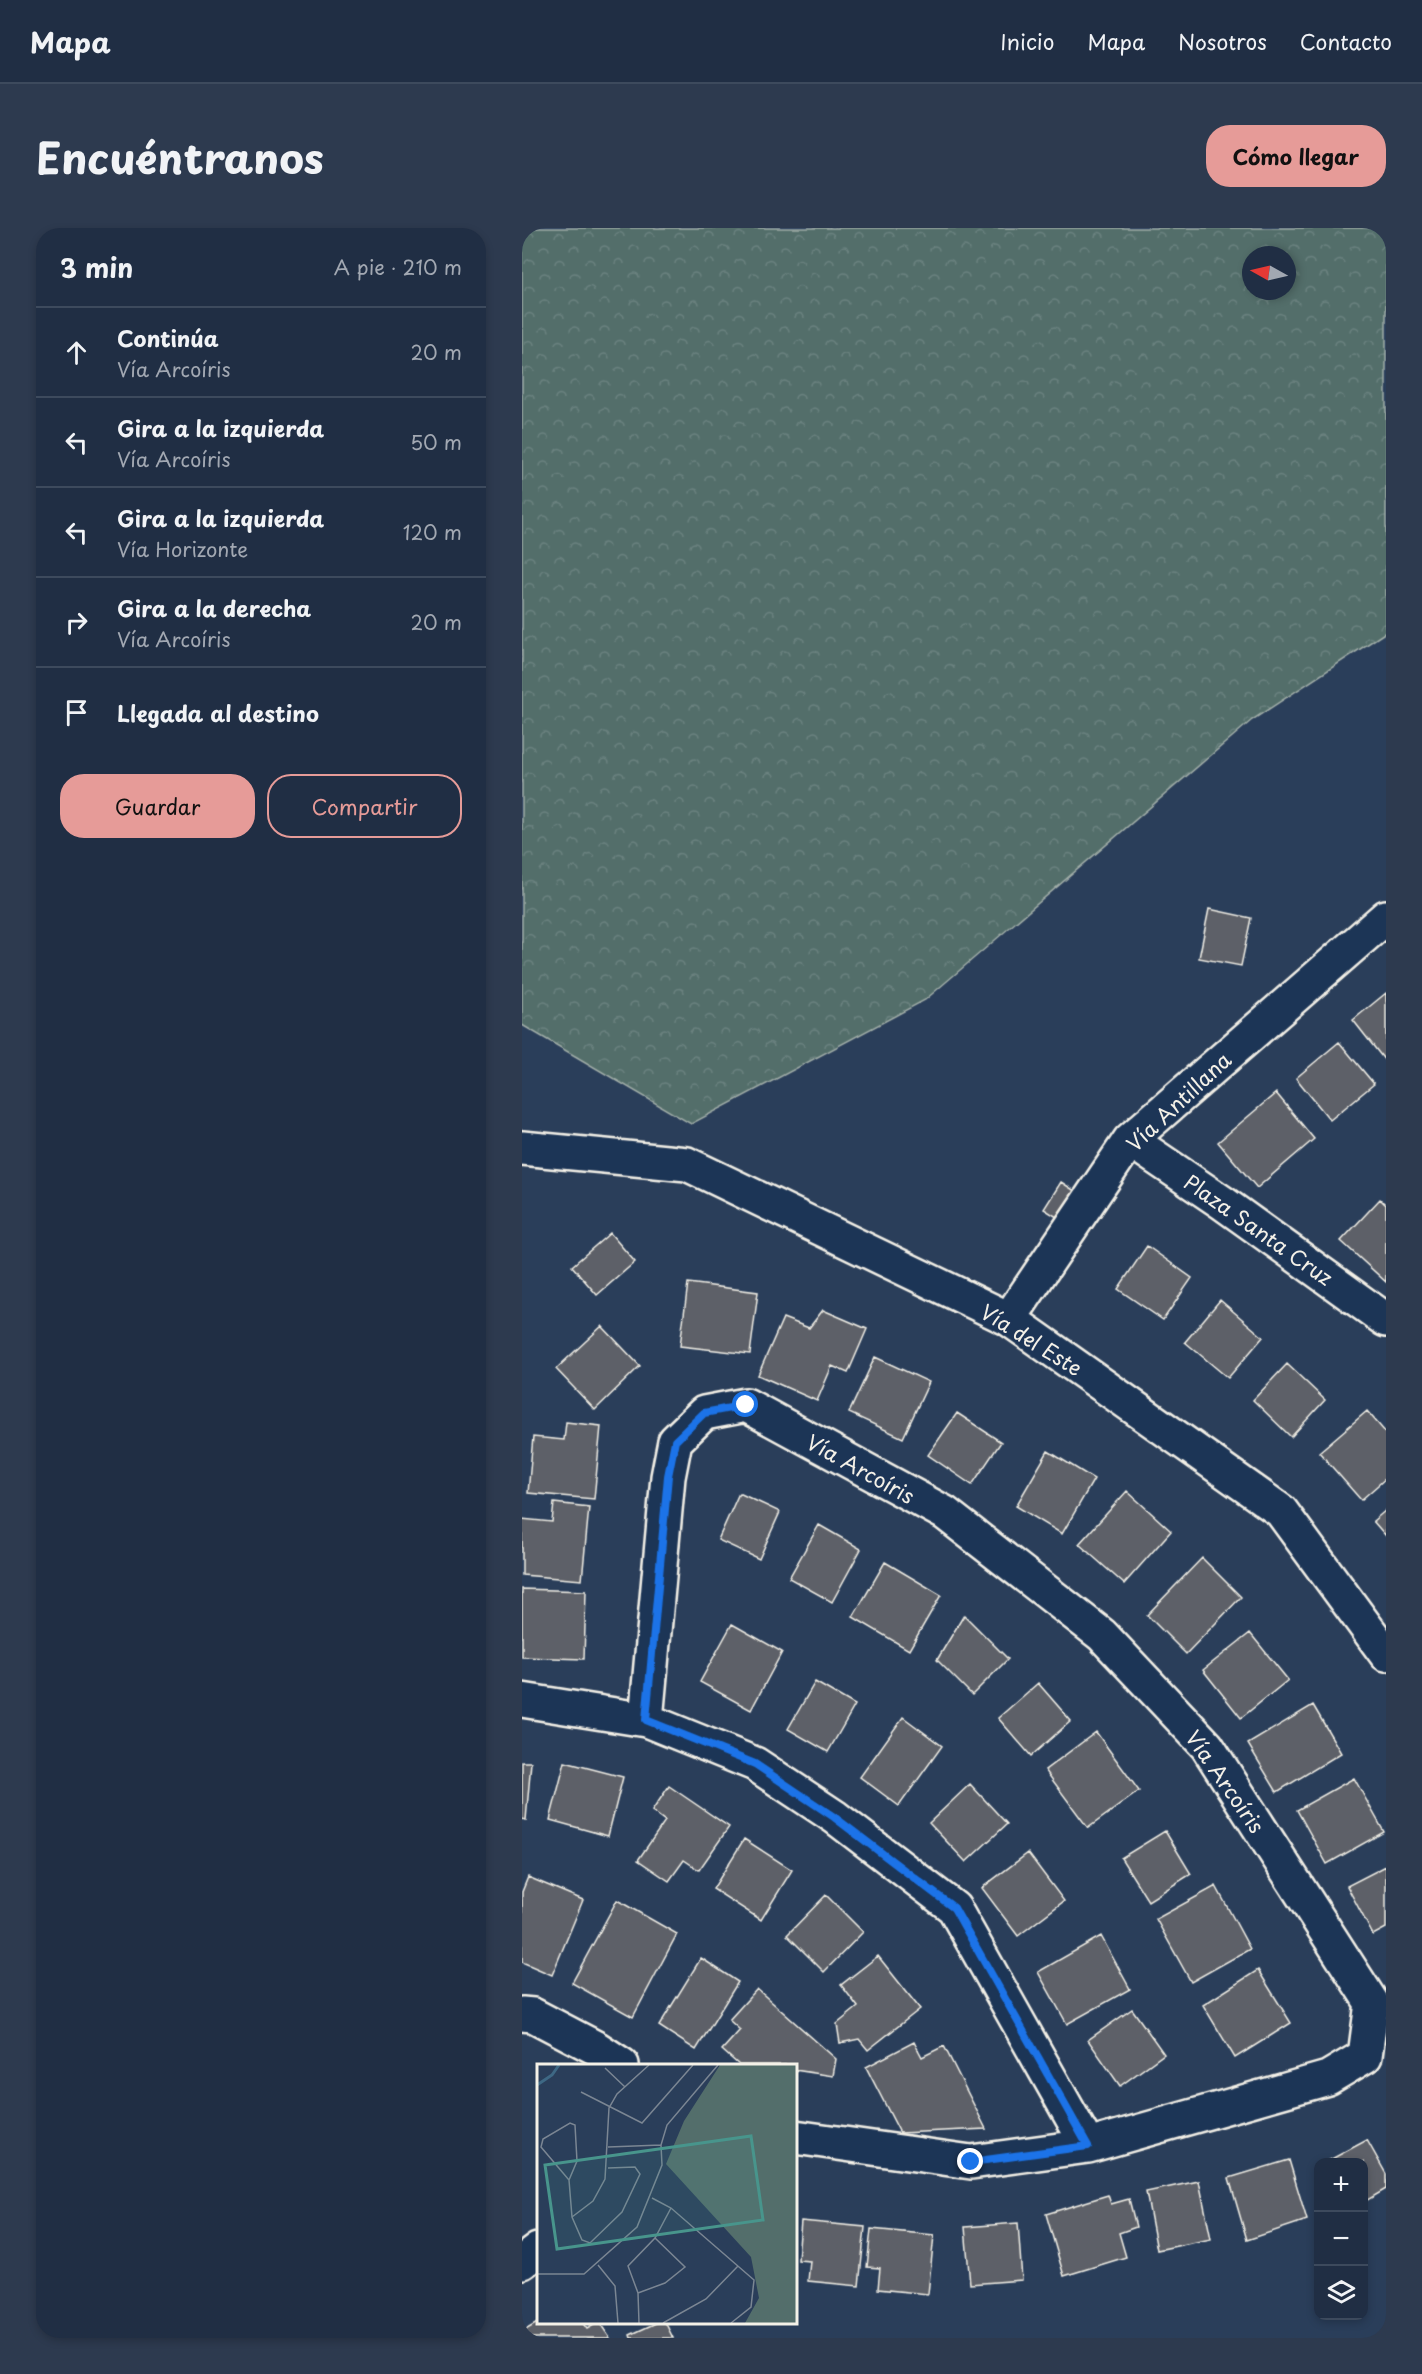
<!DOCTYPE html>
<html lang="es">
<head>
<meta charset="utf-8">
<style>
	:root { --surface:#202e44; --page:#2d3a4f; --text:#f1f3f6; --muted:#a2a8b2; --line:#3d4a5d; --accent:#e69b98 }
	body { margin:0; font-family:"Playpen Sans",sans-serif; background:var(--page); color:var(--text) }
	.controls { position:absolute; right:18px; bottom:18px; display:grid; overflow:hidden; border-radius:12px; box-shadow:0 3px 9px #0003 }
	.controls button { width:54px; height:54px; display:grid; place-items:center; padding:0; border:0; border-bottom:2px solid var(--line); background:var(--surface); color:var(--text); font:30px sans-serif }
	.compass { position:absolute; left:720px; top:18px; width:54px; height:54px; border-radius:50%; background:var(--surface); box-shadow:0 3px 9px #0003; rotate:278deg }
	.stop { position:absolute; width:18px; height:18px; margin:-14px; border:4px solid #1a73e8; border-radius:50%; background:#fff }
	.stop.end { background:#1a73e8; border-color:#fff; box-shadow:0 2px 6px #0008 }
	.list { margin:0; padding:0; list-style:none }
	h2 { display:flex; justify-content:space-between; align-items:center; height:78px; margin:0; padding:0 24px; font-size:26px }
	h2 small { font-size:20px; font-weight:400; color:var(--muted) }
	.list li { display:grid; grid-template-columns:39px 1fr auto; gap:18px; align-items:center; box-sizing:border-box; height:90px; padding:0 24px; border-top:2px solid var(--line) }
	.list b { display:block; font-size:22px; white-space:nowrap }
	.list p { margin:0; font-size:20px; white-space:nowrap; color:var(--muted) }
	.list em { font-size:20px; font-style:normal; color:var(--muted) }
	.actions { display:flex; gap:12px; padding:18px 24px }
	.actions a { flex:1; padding:14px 0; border:2px solid var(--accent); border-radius:24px; text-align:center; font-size:21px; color:var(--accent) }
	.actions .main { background:var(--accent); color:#111 }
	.icon { flex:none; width:33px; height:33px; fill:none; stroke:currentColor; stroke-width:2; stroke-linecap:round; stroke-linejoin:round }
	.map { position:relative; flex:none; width:864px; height:2110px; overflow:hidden; border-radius:24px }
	header { display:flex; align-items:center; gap:36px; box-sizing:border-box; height:84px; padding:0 30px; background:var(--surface); border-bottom:2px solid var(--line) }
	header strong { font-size:28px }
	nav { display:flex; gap:33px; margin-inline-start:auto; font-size:21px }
	.intro { display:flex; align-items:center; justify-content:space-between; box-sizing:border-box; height:144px; padding:0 36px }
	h1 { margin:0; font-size:42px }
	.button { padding:15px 27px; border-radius:24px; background:var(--accent); color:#111; font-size:21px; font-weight:700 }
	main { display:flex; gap:36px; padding:0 36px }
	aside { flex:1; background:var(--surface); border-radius:24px; box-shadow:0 3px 9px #0003 }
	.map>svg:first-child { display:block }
	.forest { fill:url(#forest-crowns); stroke:#a4b0aa; stroke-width:1.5; fill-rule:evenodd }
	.building { fill:#5d6067; stroke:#f4f1e8; stroke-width:1.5 }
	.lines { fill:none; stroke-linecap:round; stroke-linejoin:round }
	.minor-casing { stroke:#f4f1e8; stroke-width:38 }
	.minor { stroke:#1d3557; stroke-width:33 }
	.route { stroke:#1a73e8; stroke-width:8 }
	.labels { text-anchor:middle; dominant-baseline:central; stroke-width:4.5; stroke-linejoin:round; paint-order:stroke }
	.street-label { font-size:21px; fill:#f4f1e8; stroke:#1d3557 }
	.inset-river { fill:none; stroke:#3e6884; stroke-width:3 }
	.inset-road { fill:none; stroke:#7b8693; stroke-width:1.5 }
	.view { fill:#48958c; fill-opacity:0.15; stroke:#48958c; stroke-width:3 }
	.inset-edge { fill:none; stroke:#f4f1e8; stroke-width:3 }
</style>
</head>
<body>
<header>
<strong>Mapa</strong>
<nav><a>Inicio</a><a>Mapa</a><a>Nosotros</a><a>Contacto</a></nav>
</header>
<div class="intro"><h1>Encuéntranos</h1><a class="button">Cómo llegar</a></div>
<main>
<aside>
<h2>3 min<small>A pie · 210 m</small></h2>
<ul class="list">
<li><svg class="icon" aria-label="ahead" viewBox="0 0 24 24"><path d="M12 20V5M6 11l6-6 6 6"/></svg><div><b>Continúa</b><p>Vía Arcoíris</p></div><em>20 m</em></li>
<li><svg class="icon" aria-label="left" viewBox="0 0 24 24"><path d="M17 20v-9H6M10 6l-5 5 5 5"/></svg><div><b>Gira a la izquierda</b><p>Vía Arcoíris</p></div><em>50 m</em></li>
<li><svg class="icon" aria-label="left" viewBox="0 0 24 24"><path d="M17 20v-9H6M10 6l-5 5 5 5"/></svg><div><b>Gira a la izquierda</b><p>Vía Horizonte</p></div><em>120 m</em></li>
<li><svg class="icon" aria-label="right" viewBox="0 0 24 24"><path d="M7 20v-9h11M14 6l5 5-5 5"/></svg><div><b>Gira a la derecha</b><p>Vía Arcoíris</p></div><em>20 m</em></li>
<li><svg class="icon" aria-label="arrive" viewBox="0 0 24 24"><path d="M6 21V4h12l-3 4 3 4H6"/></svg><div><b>Llegada al destino</b></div></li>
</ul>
<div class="actions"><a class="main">Guardar</a><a>Compartir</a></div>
</aside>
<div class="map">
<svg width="864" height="2110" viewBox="0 0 864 2110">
	<defs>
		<pattern id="forest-crowns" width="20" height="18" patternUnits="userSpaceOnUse" patternTransform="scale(1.5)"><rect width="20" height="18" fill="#536e6b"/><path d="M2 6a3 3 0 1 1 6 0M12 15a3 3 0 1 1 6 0" fill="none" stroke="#6c8380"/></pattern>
	</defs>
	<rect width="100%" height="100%" fill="#2a3e5a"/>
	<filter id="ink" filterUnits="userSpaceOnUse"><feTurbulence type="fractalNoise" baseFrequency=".0167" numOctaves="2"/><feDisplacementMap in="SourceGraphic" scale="12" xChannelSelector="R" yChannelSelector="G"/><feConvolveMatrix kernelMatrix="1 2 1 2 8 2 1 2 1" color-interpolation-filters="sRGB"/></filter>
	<g filter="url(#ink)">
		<path class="forest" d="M0,0H864V404L730,492L403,772L169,896L0,797ZM729,27H765V63H729Z"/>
		<path class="building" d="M687,681L729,690L719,738L677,730Z
			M864,765V834L831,792Z
			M817,814L852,856L808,892L774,850Z
			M754,865L792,911L735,960L696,914Z
			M539,954L556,965L538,991L522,981Z
			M858,971L864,977V1054L819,1013Z
			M88,1005L113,1034L75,1067L50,1038Z
			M625,1018L670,1050L641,1092L596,1061Z
			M166,1055L236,1064L228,1126L158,1118Z
			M698,1072L741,1109L706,1150L663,1114Z
			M301,1082L345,1101L326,1145L310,1138L295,1173L236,1147L261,1090L287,1100Z
			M80,1098L118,1138L73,1182L34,1141Z
			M353,1129L407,1154L381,1210L327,1185Z
			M765,1136L803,1172L769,1209L731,1172Z
			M845,1183L864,1205V1250L839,1272L797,1224Z
			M435,1185L479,1214L450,1257L406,1227Z
			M44,1194L79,1198L72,1271L6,1265L11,1209L42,1212Z
			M526,1223L572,1251L540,1306L494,1278Z
			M605,1263L649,1303L602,1356L557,1316Z
			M217,1265L258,1284L237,1331L196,1312Z
			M32,1275L67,1279L60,1352L0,1347V1291L30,1294Z
			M864,1282V1308L851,1293Z
			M297,1297L339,1321L310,1374L267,1350Z
			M680,1330L719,1369L664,1426L625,1387Z
			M363,1334L419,1367L387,1422L331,1389Z
			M0,1361L64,1363L62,1431L0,1429Z
			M442,1387L486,1431L450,1467L415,1432Z
			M210,1396L260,1424L229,1482L178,1454Z
			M728,1405L766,1452L719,1490L681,1442Z
			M293,1454L333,1477L306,1524L266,1501Z
			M516,1455L549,1493L509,1528L476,1490Z
			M791,1477L819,1525L755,1564L726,1516Z
			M381,1489L420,1518L377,1578L338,1549Z
			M574,1504L617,1563L566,1600L523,1542Z
			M0,1534H9L4,1592L0,1591Z
			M43,1534L101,1549L86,1608L28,1592Z
			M832,1550L862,1604L805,1636L775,1582Z
			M448,1556L485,1596L444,1634L407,1595Z
			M147,1558L207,1599L177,1642L162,1632L147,1653L116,1632L143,1593L130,1583Z
			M643,1603L669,1646L626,1673L599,1630Z
			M222,1611L270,1642L239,1692L191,1661Z
			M506,1625L542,1673L496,1708L460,1660Z
			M864,1638V1700L851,1707L825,1658Z
			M6,1649L61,1672L30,1747L0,1734V1664Z
			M694,1658L728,1721L669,1754L634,1691Z
			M304,1667L341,1704L302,1744L265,1707Z
			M95,1672L155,1706L111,1789L50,1755Z
			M579,1708L608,1761L545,1796L516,1744Z
			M356,1728L398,1781L346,1822L337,1811L318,1815L315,1796L336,1779L319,1757Z
			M179,1730L216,1754L174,1822L137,1798Z
			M736,1742L769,1795L713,1830L681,1777Z
			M235,1761L314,1831L311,1848L273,1842V1837H217L200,1822L218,1802L207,1792Z
			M610,1781L642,1826L598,1858L566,1812Z
			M392,1814L400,1829L422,1818L464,1901L378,1905L344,1839Z
			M845,1912L864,1946V1961L842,1974V1934H804Z
			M767,1932L785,1992L725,2012L707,1950Z
			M677,1953L689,2011L635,2022L624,1964Z
			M586,1967L589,1976L607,1971L614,1999L597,2005L604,2029L542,2048L524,1986Z
			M279,1993L343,1999L337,2058L286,2053L288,2033L276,2032Z
			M496,1995L500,2052L448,2056L443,1999Z
			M349,2001L412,2007L406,2066L356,2061L358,2040L345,2039Z
			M17,2094H60L65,2101L77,2094L88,2110H0V2104Z
			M136,2094H143L151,2110H109L108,2107Z"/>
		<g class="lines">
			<defs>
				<path id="minor" d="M608,912L701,975L864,1092
					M0,920L165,936L487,1091L759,1283L864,1426
					M487,1091L608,912L864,689
					M0,1472L124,1492L233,1536L313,1589L432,1680L566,1918
					M124,1492L146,1249L153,1213L182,1185L224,1177L423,1285L580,1407L685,1518L850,1775L843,1828L806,1850L566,1918L449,1934L273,1909
					M0,1786L11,1787L74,1820L100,1837
					M0,2034L16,2022"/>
			</defs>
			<use href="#minor" class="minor-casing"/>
			<use href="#minor" class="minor"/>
		</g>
	</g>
	<g class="lines" filter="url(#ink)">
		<path class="route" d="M224,1177L182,1185L153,1213L146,1248L124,1492L233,1536L312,1589L432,1680L566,1918L449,1934"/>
	</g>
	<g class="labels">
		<g class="street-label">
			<text transform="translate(656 873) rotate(-43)">Vía Antillana</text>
			<text transform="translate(737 1001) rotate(35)">Plaza Santa Cruz</text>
			<text transform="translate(510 1111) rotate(32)">Vía del Este</text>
			<text transform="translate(339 1240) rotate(29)">Vía Arcoíris</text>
			<text transform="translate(704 1553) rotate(55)">Vía Arcoíris</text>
		</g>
	</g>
	<g transform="translate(15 1836)">
		<rect width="260" height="260" fill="#2a3e5a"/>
		<path d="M183,1H259V259H208L222,234L214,193L129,100L147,57Z" fill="#536e6b"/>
		<path class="inset-river" d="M0,21L15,11L22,1"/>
		<path class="inset-road" d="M68,4L88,23M44,28L105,59L156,1M71,83L124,81M32,116L40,97L38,61L33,59L6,75L4,83L32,116L35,153L45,176L53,179L85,148L103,110L98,103L71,104M115,134L134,144L217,216L214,243L194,259M35,153L56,137L68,115L72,44L80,30L112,1M61,201L78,222L81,259M0,210H47L100,163L125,101L124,81L130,61L181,1M101,229L128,219L148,203L118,174M102,259L101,229L91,202L118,174L134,144M126,259L169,235L201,202"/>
		<path class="view" d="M214,72L226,156L20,185L8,101Z"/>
		<rect width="260" height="260" class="inset-edge"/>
	</g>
</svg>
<div class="controls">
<button>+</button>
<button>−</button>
<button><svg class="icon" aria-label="layers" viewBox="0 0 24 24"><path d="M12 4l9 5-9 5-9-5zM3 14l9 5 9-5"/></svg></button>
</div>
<svg class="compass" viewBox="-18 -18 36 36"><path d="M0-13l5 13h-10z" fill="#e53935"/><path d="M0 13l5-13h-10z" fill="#a2a8b2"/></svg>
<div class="stop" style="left:224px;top:1177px"></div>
<div class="stop end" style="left:449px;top:1934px"></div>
</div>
</main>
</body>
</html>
